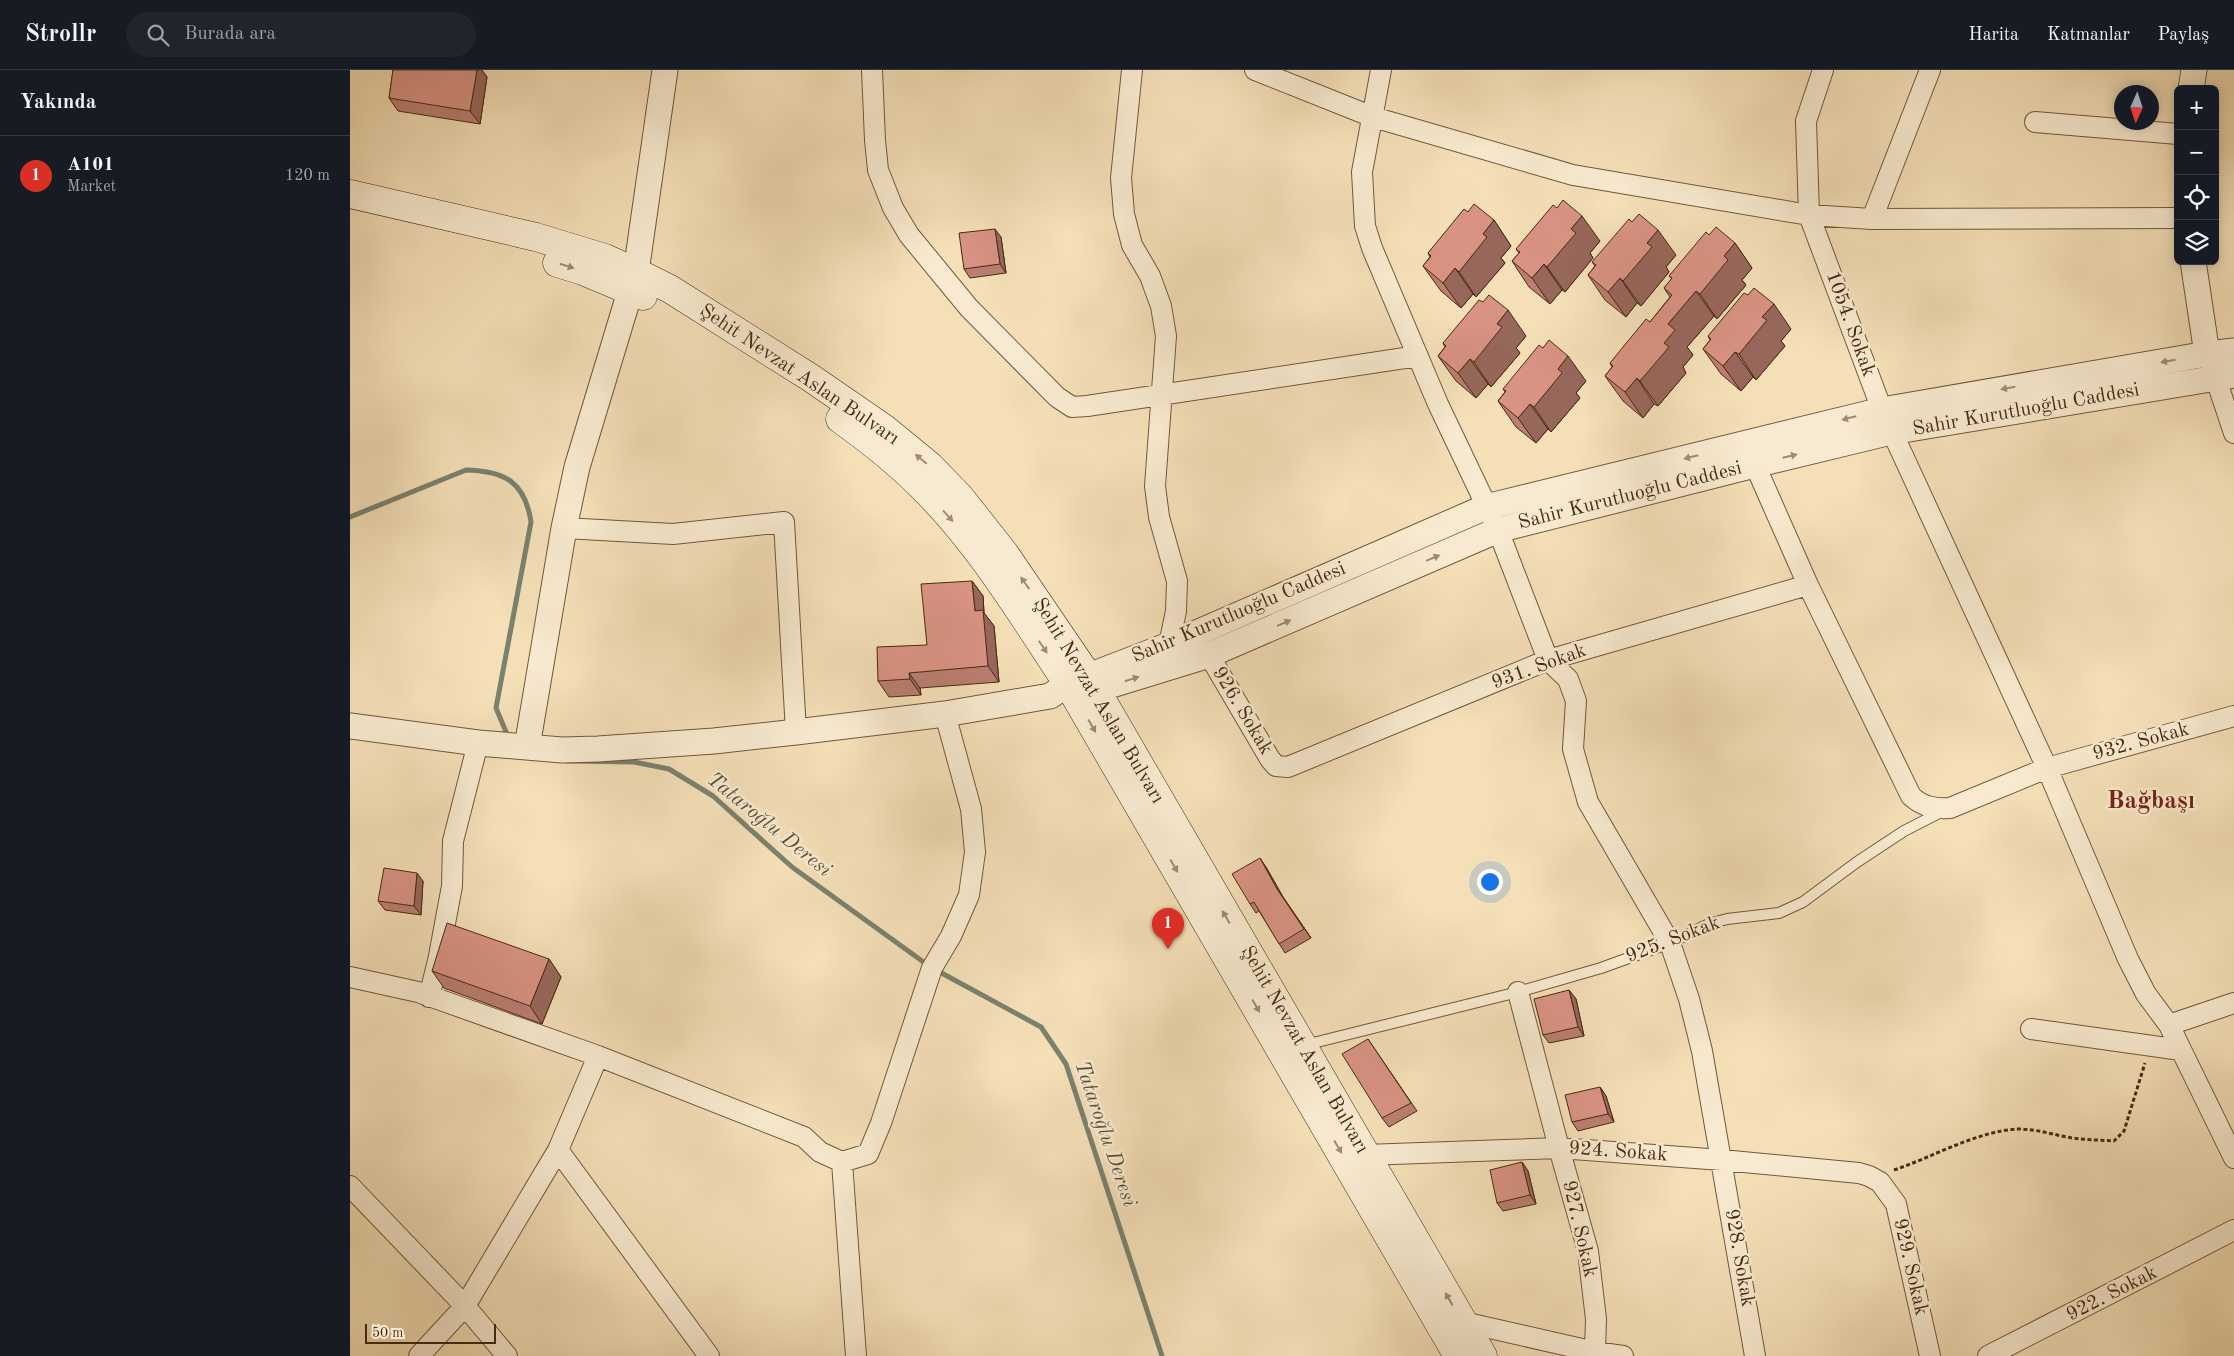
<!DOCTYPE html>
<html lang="tr">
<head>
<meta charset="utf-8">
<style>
	:root { --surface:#171b24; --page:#20242c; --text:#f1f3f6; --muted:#9ea1a6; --line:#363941; --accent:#d93025 }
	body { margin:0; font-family:"Old Standard TT",serif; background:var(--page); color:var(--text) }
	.controls { position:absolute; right:15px; top:15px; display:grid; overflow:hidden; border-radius:8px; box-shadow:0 2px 12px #0003 }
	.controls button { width:45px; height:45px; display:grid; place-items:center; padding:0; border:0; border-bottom:1px solid var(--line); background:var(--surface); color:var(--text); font:25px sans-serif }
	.compass { position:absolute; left:1764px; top:15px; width:45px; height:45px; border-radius:50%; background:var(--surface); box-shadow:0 2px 12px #0003; rotate:183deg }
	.scale { position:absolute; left:15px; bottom:12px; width:131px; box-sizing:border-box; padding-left:5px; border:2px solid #482a10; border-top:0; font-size:14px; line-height:18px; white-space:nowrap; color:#482a10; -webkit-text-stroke:4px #f8ead0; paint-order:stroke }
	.you { position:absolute; left:1139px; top:811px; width:18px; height:18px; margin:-12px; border:4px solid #fff; border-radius:50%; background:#1a73e8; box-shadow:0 0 0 8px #1a73e833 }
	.badge { display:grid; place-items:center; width:32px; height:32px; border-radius:50%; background:var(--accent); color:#fff; font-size:16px; font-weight:700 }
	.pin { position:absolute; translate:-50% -41px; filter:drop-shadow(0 1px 2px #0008) }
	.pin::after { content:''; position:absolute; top:26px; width:18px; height:15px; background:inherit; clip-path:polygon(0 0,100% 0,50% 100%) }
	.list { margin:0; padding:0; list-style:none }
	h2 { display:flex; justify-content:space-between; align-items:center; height:65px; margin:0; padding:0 20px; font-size:21px }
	h2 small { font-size:16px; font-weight:400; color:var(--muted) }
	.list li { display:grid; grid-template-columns:32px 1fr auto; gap:15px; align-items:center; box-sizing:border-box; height:80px; padding:0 20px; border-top:1px solid var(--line) }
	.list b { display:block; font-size:19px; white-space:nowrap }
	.list p { margin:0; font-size:16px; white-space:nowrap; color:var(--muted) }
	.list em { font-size:16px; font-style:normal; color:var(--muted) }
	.icon { flex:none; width:28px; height:28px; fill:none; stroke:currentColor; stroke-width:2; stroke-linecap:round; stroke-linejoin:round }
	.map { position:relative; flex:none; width:1884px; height:1286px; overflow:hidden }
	header { display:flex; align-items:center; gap:30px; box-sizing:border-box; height:70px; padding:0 25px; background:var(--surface); border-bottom:1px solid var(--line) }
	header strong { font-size:24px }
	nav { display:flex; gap:28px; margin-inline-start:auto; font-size:18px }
	.search { width:350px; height:45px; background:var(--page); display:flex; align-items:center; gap:12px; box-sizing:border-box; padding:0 18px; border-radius:28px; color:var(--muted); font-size:19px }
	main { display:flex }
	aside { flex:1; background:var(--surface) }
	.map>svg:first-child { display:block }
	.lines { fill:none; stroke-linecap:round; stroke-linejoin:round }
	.stream { stroke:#7a826e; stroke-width:5 }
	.service-casing { stroke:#73573a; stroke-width:12 }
	.minor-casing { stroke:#73573a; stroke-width:22 }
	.tertiary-casing { stroke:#73573a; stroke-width:27 }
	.secondary-casing { stroke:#482a10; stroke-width:29 }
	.path { stroke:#482a10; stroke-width:3; stroke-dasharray:4 2.5; stroke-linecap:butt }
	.service { stroke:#f8ead0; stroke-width:10 }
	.minor { stroke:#f8ead0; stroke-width:20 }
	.tertiary { stroke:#f8ead0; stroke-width:25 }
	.secondary { stroke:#f8ead0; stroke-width:28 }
	.wall { fill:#bb7e72; stroke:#482a10 }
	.shaded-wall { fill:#98675c; stroke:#482a10 }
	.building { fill:#d99384; stroke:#482a10 }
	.oneway { fill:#a08a70 }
	.labels { text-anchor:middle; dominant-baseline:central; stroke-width:5; stroke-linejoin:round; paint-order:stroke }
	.street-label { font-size:20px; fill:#482a10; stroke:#f8ead0 }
	.water-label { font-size:21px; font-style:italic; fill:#5d4f37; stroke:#f8ead0 }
	.district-label { font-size:25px; font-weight:bold; fill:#7a1f14; stroke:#f8ead0 }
</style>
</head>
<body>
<header>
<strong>Strollr</strong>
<div class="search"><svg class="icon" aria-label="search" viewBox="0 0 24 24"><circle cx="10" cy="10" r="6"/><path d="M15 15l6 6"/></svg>Burada ara</div>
<nav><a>Harita</a><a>Katmanlar</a><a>Paylaş</a></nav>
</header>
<main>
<aside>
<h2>Yakında<small></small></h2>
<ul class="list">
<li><span class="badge">1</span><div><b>A101</b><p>Market</p></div><em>120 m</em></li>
</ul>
</aside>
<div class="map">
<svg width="1884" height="1286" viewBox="0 0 1884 1286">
	<rect width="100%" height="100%" fill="#f4dfb7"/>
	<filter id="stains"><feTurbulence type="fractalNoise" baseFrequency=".004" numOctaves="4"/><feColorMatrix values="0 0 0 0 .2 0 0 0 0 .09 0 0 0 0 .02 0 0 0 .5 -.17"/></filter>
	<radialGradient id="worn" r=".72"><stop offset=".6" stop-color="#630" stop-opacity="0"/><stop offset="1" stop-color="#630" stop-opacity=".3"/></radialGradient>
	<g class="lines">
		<path class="stream" d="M0,447L116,400C155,401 175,412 181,452L146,638L159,669
			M217,691L284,692L319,699L363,726L442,797L579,896
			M586,900L691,957L716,994L812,1286"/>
		<defs>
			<path id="service" d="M955,975L1168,922L1251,898L1320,873L1359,854L1377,849L1429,843L1453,832L1507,792L1554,761L1593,741"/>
			<path id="minor" d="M522,0L525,70L528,100L543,138L559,165L619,238L707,327L722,337L737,336L1068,286
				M782,0L771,108L774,144L782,175L800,206L811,236L816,266L805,416L809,447L827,511L826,541L819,575
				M905,0L1023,47L1223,105L1459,145L1522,149L1828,148
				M1031,0L1012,102L1015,156L1022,178L1088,334L1148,460L1198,590L1218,609L1226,631L1223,679L1238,732L1320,873L1339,929L1352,981L1405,1286
				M1473,0L1456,51L1459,145L1532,340L1697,698L1778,889L1796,924L1819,955L1884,1088
				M1685,52L1828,64
				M1522,149L1580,0
				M1861,294L1884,363
				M1405,395L1458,515L1561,726C1573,737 1584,739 1600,738L1697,698L1884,646
				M214,458L323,464L434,452L446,662
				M859,585L920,689L926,696L938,697L1198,590L1458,515
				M0,907L68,922L248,986L454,1067L470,1082L492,1092L518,1084L531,1053L582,898L601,866L619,825L625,782L621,739L595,644
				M1168,922L1209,1078L1238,1181L1246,1249L1245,1282
				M79,927L88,891L102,816L103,771L128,673
				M1819,955L1884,933
				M1681,959L1831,980
				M208,1080L359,1286
				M1015,1085L1209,1078L1372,1090L1509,1103L1519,1106L1530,1112L1546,1134L1580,1286
				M492,1092L506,1286
				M0,1116L115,1236L157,1286
				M1113,1252L1245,1282L1273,1286
				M69,1286L115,1236L208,1080L248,986
				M1638,1286L1884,1160"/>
			<path id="tertiary" d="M1841,19L1844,0
				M1843,191L1857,284
				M732,624L859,585L1148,460L1405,395L1541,362L1884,305
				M0,656L128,673L212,680L248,679L364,671L446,662L595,644L700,626L718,614L819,575L1136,437L1532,340L1857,284L1884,281
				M177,677L214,458L227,397L286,202L315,0"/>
			<path id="secondary" d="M0,124L186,167L255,188L286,202L320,219L461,308L535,359L580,396L610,427L655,484L738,606L1133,1286
				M207,193L233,201L293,226
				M490,349C518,369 546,391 570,415C628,471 673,547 718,614L1108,1286"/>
		</defs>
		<use href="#service" class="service-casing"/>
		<use href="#minor" class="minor-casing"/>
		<use href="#tertiary" class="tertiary-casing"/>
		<use href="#secondary" class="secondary-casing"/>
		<path class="path" d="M1544,1100C1583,1087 1627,1061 1668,1059C1687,1059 1704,1065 1722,1068C1736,1070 1750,1070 1764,1071L1774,1061L1795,993"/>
		<use href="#service" class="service"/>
		<use href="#minor" class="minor"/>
		<use href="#tertiary" class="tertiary"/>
		<use href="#secondary" class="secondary"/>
	</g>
	<path class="wall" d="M43,0H132L137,7L130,54L48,41L39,28Z
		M1118,142L1144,150L1161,176L1151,188L1155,193L1126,227L1123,224L1111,238L1091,221L1073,196L1080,187L1078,183Z
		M1359,165L1385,173L1402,198L1392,210L1396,215L1367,249L1364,246L1337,277L1343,285L1333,297L1336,303L1308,336L1304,334L1293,348L1273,331L1255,306L1262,297L1260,293L1300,252L1320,227L1314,218L1322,209L1319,206Z
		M651,167L656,203L620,208L614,199Z
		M1250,171L1240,183L1243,188L1215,222L1212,220L1200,234L1179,217L1162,191L1169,183L1166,179Z
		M1326,185L1316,197L1319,202L1291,236L1287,233L1276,247L1255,230L1238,205L1245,196L1242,192Z
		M1441,259L1431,271L1435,276L1406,310L1403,307L1391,321L1371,304L1353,279L1360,270L1358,266Z
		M1176,266L1166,278L1170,283L1141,317L1138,314L1126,328L1106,311L1088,286L1095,277L1093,273Z
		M1236,311L1226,323L1230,328L1201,362L1198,359L1186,373L1166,357L1148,331L1155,322L1153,319Z
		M622,511L633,526L634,543L644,556L649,612L570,618L571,625L539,627L528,611L577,575Z
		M916,797L933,827L961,868L935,883L909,841L906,843L900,834Z
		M73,811L71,845L35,840L28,831Z
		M199,889L211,907L192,954L94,918L82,901Z
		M1219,920L1226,929L1234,966L1199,973L1193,965Z
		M1018,969L1067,1041L1039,1057L1032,1048Z
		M1250,1017L1256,1026L1264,1052L1228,1061L1222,1052Z
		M1172,1092L1178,1101L1186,1134L1153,1141L1147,1133Z"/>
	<path class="shaded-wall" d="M127,0H132L137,7L130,54L120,41Z
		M1232,146L1250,171L1240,183L1243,188L1215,222L1197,197L1221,159Z
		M1144,150L1161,176L1151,188L1155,193L1126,227L1109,202L1133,164Z
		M645,159L651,167L656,203L650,194Z
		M1308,160L1326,185L1316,197L1319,202L1291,236L1273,211L1297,173Z
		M1385,173L1402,198L1392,210L1396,215L1367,249L1350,224L1374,186Z
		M1194,194L1212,220L1200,234L1182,208Z
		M1105,198L1123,224L1111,238L1093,213Z
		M1270,208L1287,233L1276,247L1258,222Z
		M1346,221L1364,246L1337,277L1343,285L1333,297L1336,303L1308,336L1290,311L1314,273L1318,254Z
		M1424,234L1441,259L1431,271L1435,276L1406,310L1389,284L1412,247Z
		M1158,240L1176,266L1166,278L1170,283L1141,317L1124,292L1147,254Z
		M1385,282L1403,307L1391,321L1373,296Z
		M1218,286L1236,311L1226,323L1230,328L1201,362L1184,337L1208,299Z
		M1120,289L1138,314L1126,328L1108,303Z
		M1287,308L1304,334L1293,348L1275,322Z
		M1180,334L1198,359L1186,373L1168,348Z
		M622,511L633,526L634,543L644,556L649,612L638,596L625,541Z
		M559,603L570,618L571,625L560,609Z
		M910,788L916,797L933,827L961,868L927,819Z
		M67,803L73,811L71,845L64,836Z
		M199,889L211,907L192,954L180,936Z
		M1219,920L1226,929L1234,966L1228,957Z
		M1250,1017L1256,1026L1264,1052L1258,1044Z
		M1172,1092L1178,1101L1186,1134L1180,1125Z"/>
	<path class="building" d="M43,0H127L120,41L39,28Z
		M1213,130L1232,146L1221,159L1226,163L1197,197L1194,194L1182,208L1162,191L1170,182L1166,179L1203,135L1207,138Z
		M1124,134L1144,150L1133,164L1137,167L1109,202L1105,198L1093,213L1073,196L1081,186L1078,183L1114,139L1118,142Z
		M1289,144L1308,160L1297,173L1302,177L1273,211L1270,208L1258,222L1238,205L1246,195L1242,192L1279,149L1282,152Z
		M1366,157L1385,173L1374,186L1378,190L1350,224L1346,221L1318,254L1325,260L1314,273L1319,277L1290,311L1287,308L1275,322L1255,306L1263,296L1260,293L1296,249L1300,252L1322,225L1314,218L1322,208L1319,206L1356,162L1359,165Z
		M645,159L650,194L614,199L609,163Z
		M1404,218L1424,234L1412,247L1417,250L1389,284L1385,282L1373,296L1353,279L1361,269L1358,266L1394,223L1398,225Z
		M1139,225L1158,240L1147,254L1152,257L1124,292L1120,289L1108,303L1088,286L1096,276L1093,273L1129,230L1133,232Z
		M1199,270L1218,286L1208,299L1212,303L1184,337L1180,334L1168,348L1148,331L1156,321L1153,319L1189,275L1193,278Z
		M622,511L625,541L633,540L638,596L559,603L560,609L528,611L527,577L577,575L571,514Z
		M910,788L927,819L954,859L929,874L904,832L900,834L882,804Z
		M34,798L67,803L64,836L28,831Z
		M97,853L199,889L180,936L82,901Z
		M1219,920L1228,957L1193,965L1184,929Z
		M1018,969L1061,1033L1032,1048L992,984Z
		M1250,1017L1258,1044L1222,1052L1215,1025Z
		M1172,1092L1180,1125L1147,1133L1140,1100Z"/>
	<defs><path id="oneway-solid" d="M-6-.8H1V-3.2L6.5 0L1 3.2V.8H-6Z" transform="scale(1.25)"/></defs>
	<g class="oneway">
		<use href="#oneway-solid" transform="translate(217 196) rotate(17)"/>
		<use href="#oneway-solid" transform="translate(1818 291) rotate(170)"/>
		<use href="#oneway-solid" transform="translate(1658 318) rotate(170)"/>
		<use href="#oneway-solid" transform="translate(1499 348) rotate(166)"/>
		<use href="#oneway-solid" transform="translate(1440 386) rotate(-13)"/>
		<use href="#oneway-solid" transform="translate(1341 387) rotate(166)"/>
		<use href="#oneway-solid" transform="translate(571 389) rotate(-140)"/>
		<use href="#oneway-solid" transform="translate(598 446) rotate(48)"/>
		<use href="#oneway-solid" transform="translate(1083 488) rotate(-23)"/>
		<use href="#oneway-solid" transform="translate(675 513) rotate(-125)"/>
		<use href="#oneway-solid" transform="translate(934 553) rotate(-23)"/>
		<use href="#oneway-solid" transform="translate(693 577) rotate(56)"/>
		<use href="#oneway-solid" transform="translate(782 609) rotate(-17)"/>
		<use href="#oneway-solid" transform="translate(742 656) rotate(60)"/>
		<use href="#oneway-solid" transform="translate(824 796) rotate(60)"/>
		<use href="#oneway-solid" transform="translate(876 847) rotate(-120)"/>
		<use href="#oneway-solid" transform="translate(906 936) rotate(60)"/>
		<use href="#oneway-solid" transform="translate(988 1077) rotate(60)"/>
		<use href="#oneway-solid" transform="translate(1099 1229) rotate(-120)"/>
	</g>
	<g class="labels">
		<g class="street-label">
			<text transform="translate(1500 254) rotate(70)">1054. Sokak</text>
			<text transform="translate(449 305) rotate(34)">Şehit Nevzat Aslan Bulvarı</text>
			<text transform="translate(1676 340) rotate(-10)">Sahir Kurutluoğlu Caddesi</text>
			<text transform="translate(1280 426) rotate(-14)">Sahir Kurutluoğlu Caddesi</text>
			<text transform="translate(889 543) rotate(-23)">Sahir Kurutluoğlu Caddesi</text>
			<text transform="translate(1189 597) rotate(-20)">931. Sokak</text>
			<text transform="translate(748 631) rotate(59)">Şehit Nevzat Aslan Bulvarı</text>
			<text transform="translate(892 641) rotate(59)">926. Sokak</text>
			<text transform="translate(1791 672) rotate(-15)">932. Sokak</text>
			<text transform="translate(1323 870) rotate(-21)">925. Sokak</text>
			<text transform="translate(954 980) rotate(60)">Şehit Nevzat Aslan Bulvarı</text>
			<text transform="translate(1268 1082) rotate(4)">924. Sokak</text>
			<text transform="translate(1229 1159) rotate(77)">927. Sokak</text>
			<text transform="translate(1389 1188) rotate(80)">928. Sokak</text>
			<text transform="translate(1560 1197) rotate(77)">929. Sokak</text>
			<text transform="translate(1762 1224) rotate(-27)">922. Sokak</text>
		</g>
		<g class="water-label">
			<text transform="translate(419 755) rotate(39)">Tataroğlu Deresi</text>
			<text transform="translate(755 1064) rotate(71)">Tataroğlu Deresi</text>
		</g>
		<g class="district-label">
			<text x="1801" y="731">Bağbaşı</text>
		</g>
	</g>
	<rect width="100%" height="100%" filter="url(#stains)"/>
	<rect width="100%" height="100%" fill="url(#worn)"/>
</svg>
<div class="controls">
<button>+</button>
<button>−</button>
<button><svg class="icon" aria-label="locate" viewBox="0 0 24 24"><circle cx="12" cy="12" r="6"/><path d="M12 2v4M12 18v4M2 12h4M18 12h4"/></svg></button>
<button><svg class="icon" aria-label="layers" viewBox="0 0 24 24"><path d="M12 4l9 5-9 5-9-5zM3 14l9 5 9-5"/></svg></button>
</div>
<svg class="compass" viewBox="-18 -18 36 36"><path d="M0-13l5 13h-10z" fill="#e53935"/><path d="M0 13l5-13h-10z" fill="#9ea1a6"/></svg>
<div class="scale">50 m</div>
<div class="you"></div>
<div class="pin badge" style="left:818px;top:879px">1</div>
</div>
</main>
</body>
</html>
